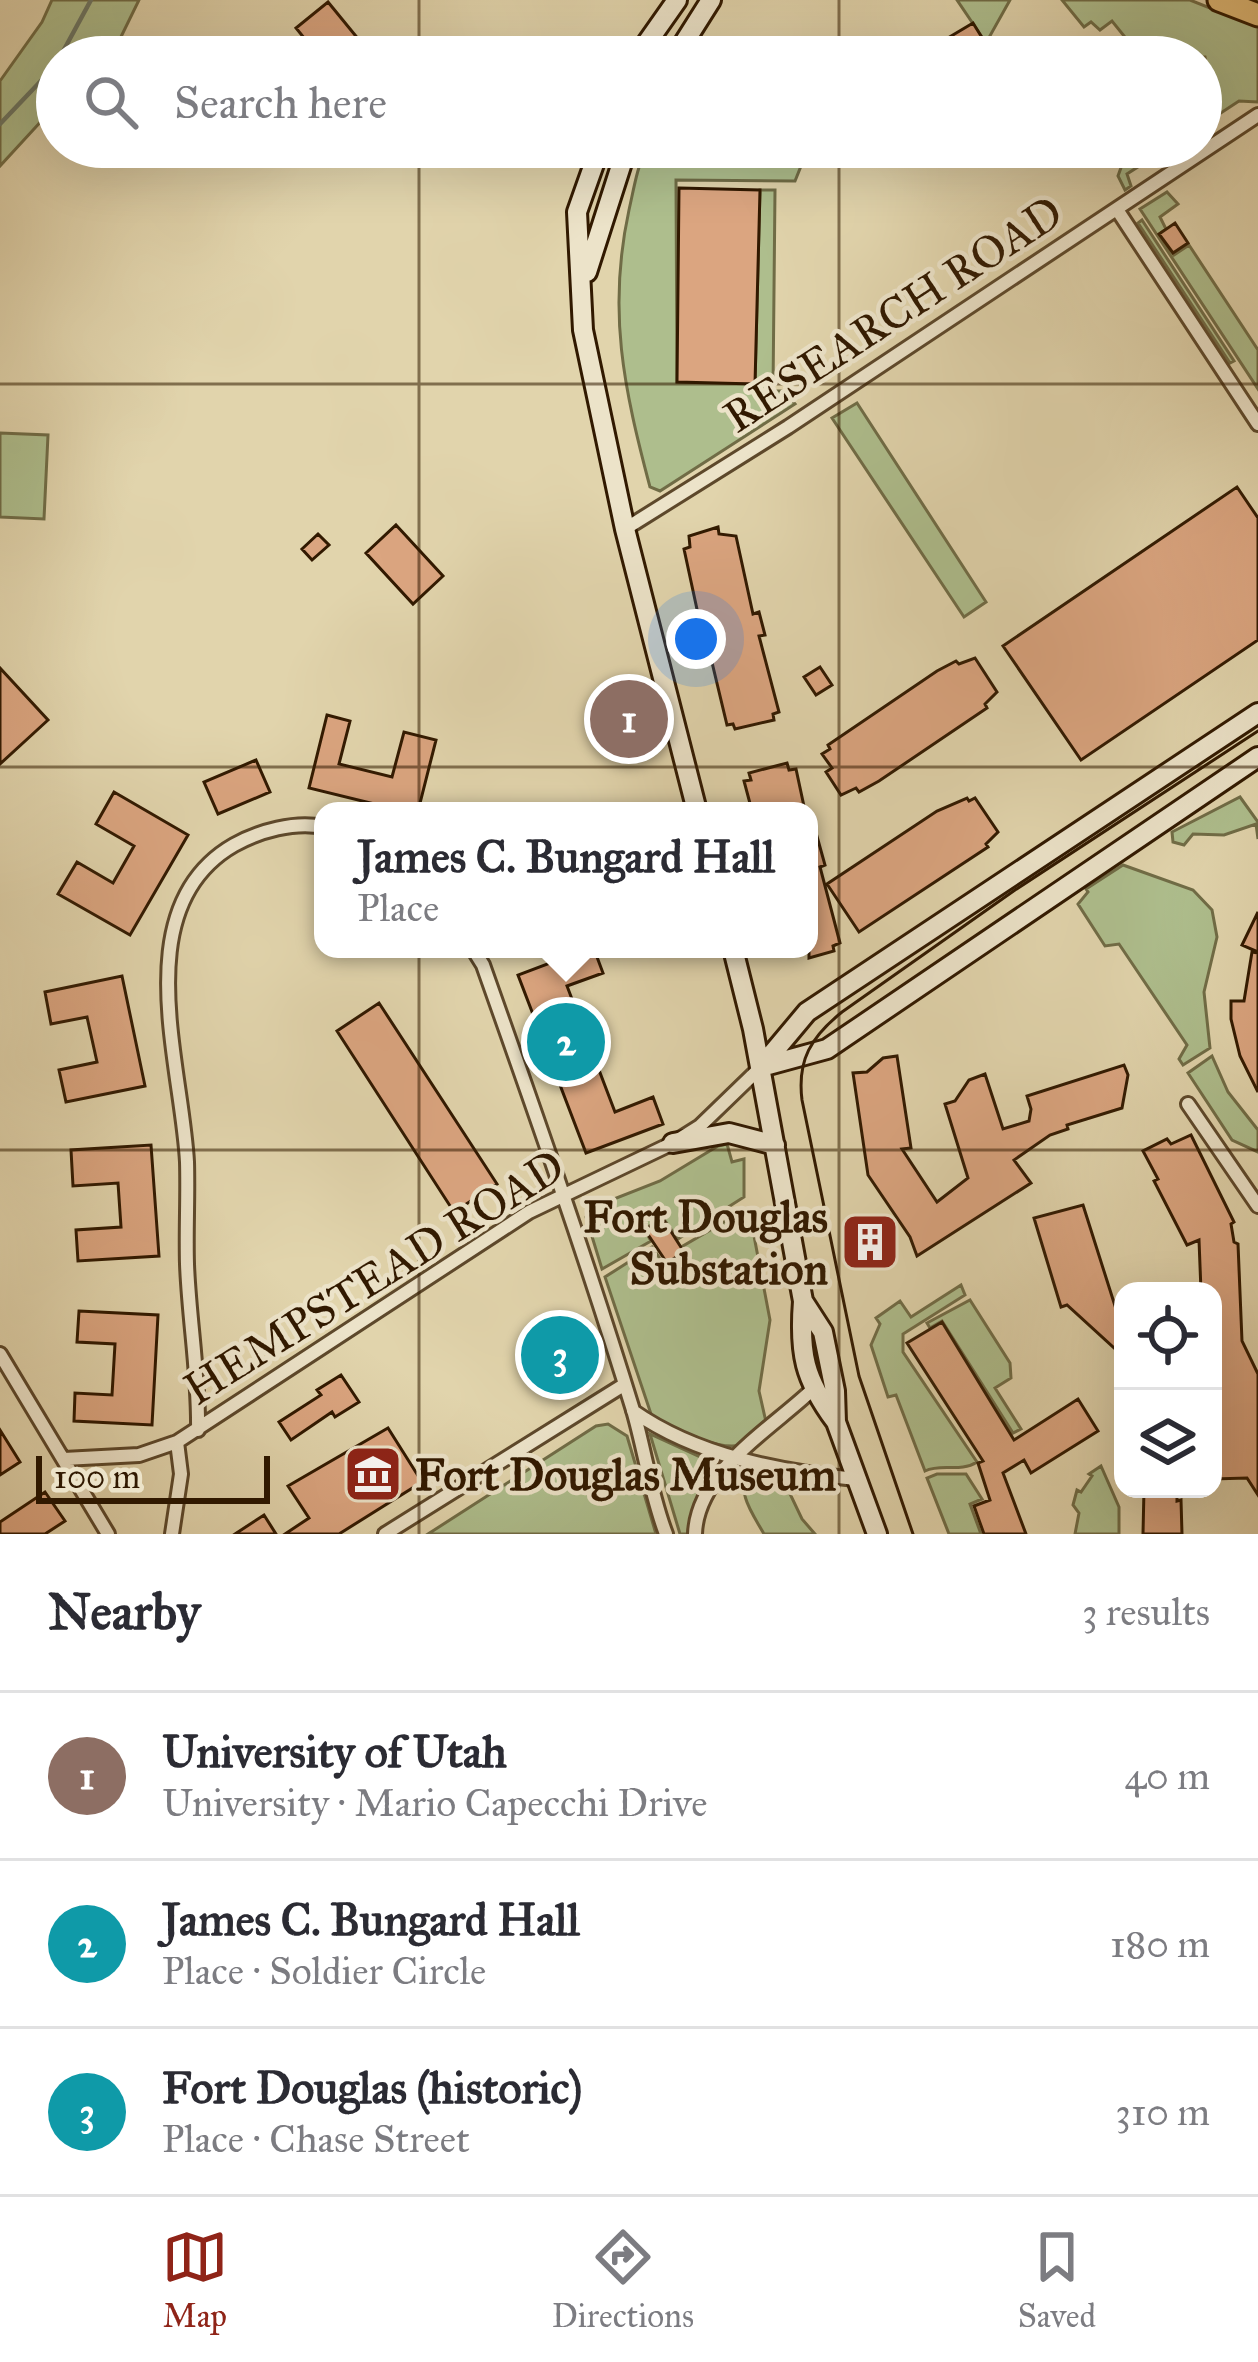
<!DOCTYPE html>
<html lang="en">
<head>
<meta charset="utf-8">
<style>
	:root { --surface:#fff; --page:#f2f2f3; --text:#2b2b33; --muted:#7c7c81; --line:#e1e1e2; --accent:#8f2418 }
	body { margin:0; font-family:"IM FELL Great Primer",serif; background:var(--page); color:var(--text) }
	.controls { position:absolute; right:36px; bottom:36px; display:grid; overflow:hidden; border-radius:24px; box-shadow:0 12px 48px #0002 }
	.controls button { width:108px; height:108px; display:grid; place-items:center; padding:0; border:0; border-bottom:3px solid var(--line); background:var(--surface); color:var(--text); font:60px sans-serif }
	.scale { position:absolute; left:36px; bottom:30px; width:234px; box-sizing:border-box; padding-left:12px; border:6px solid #311900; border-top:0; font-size:33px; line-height:42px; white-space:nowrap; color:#311900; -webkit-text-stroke:9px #ece3c9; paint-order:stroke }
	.you { position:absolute; left:696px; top:639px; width:42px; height:42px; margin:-30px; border:9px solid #fff; border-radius:50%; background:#1a73e8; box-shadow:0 0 0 18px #1a73e833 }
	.badge { display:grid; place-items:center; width:78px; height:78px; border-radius:50%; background:var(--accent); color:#fff; font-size:39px; font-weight:700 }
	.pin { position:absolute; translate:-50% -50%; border:6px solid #fff; box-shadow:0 3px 12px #0006 }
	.popup { position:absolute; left:314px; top:802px; width:504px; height:156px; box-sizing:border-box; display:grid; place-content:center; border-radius:24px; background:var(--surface); filter:drop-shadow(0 3px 9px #0005); font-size:39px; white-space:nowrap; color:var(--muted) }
	.popup b { font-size:45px; color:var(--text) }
	.popup::after { content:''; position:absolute; left:50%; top:100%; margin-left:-24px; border:24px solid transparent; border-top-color:var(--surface) }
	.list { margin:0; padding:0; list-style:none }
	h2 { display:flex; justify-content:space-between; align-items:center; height:156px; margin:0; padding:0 48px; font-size:51px }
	h2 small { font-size:39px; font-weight:400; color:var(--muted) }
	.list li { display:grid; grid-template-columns:78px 1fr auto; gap:36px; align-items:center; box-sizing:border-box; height:168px; padding:0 48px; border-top:3px solid var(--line) }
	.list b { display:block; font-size:45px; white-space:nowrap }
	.list p { margin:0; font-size:39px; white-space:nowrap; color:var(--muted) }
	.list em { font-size:39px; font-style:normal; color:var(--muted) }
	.icon { flex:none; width:66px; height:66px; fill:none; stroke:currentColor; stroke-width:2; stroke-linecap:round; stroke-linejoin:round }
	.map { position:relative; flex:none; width:1258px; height:1534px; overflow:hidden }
	.search { position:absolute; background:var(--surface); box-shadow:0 12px 48px #0002; left:36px; right:36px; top:36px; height:132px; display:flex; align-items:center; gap:30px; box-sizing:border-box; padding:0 42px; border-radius:66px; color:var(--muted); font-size:45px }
	.sheet { height:660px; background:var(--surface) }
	nav { display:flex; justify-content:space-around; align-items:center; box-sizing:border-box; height:168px; border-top:3px solid var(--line); background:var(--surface); font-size:33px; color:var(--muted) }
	nav a { display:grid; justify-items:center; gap:6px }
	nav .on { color:var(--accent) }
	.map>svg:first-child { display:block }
	.green { fill:#aebe8d; stroke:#706c46; stroke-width:3 }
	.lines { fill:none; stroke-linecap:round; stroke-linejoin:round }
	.stream { stroke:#6c7867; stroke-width:4.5 }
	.building { fill:#dba580; stroke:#311900; stroke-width:3 }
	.street-casing { stroke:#5d482b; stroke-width:18 }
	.secondary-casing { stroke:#311900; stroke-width:24 }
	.primary-casing { stroke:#311900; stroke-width:27 }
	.street { stroke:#ece3c9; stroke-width:12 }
	.secondary { stroke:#ece3c9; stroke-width:18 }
	.primary { stroke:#e0ba76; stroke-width:21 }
	.tram { stroke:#311900; stroke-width:3 }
	.grid { fill:none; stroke:#311900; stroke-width:3; stroke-opacity:0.55 }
	.labels { text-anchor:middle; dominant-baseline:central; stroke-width:9; stroke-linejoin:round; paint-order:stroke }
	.street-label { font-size:45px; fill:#311900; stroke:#ece3c9 }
	.poi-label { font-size:45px; font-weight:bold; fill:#311900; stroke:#ece3c9; text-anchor:end }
</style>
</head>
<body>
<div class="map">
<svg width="1258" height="1534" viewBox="0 0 1258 1534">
	<rect width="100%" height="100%" fill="#e1d4ac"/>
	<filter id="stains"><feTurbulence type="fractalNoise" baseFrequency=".00167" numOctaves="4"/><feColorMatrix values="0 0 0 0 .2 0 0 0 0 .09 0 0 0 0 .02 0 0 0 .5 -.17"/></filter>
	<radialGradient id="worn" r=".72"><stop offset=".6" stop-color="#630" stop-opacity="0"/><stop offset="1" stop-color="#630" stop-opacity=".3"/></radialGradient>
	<path class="green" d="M52,0H139L116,47L106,57H57V104L0,166V81L42,22Z
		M957,0H1010L986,43Z
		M1062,0H1190L1258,27V102L1239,101L1201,126V91L1210,89L1205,57H1141L1112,21L1100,30L1091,22L1084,27Z
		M647,147H781L803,161L795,181L676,180L677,382L755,383L760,190H775L773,391H784L795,404L660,491L650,487C624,389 607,311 629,210C634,188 637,167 647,147Z
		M1134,147H1169L1127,174L1131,186L1125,190L1118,176L1127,151L1132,152Z
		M1167,192L1178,204L1160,217L1166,229L1159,234L1174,255L1189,245L1258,350V389L1140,209Z
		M1142,220L1234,361L1230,363L1138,223Z
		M857,403L986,602L964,617L832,418Z
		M0,433L48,435L44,519L0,517Z
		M1240,797L1258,822V839L1256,824L1224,835L1193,834L1184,845L1173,842L1172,832Z
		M1123,865L1193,890L1212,910L1217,937L1204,992L1210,1048L1183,1065L1179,1059L1187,1045L1119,944L1105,946L1078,904L1088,892L1086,889Z
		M1212,1056L1228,1092L1258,1130V1152L1232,1140L1188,1073Z
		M727,1144L732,1162L744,1159V1197L678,1239L663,1218L644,1229L651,1241L602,1269L586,1217L591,1208L660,1181L718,1146Z
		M743,1211L750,1215L770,1320L759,1391L766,1422C760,1428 753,1438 745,1443C725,1455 671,1427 652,1417L605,1277L652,1247L666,1267L686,1254L683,1246Z
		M961,1285L965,1295L903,1334V1352L977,1462C960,1473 942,1463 925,1471L896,1395L888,1397L871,1345L880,1324L876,1318L900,1301L911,1317Z
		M970,1300L1010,1363L1011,1378L995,1388L1021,1429L1013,1433L942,1321L930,1328L927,1323Z
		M608,1424L627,1436L656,1534H428L596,1426Z
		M650,1434L711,1462C711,1483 689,1502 688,1534H680Z
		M1101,1466L1119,1507V1534H1075L1079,1513L1073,1505L1077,1490L1081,1492L1092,1476L1089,1474Z
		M758,1469L782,1477L802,1519L815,1534H764C753,1514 735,1492 749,1470Z
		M937,1474H966L982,1499L970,1504L981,1534H949L927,1478Z"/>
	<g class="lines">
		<path class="stream" d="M60,57L91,0
			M0,124L57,64"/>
	</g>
	<path class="building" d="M328,2L373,57H303L313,49L296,28Z
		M973,23L994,57H916Z
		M679,188L760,190L755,384L677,382Z
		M1175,223L1188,243L1173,253L1159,234Z
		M1237,487L1258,518V640L1081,760L1003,646Z
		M396,525L443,576L413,604L366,553Z
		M718,527L719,534L736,536L753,614L759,612L765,635L759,636L779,712L773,714L774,720L735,729L733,724L727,725L709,650L706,651L684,549L690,547L689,536Z
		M318,534L329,545L312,560L302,549Z
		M975,658L997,692L985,704L987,708L879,781L859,792L856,788L841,795L826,772L832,768L822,754L830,749L828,745L937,671L956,661L959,664Z
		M820,667L832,685L816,695L804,677Z
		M0,668L48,720L0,764Z
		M327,715L350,721L339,764L392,777L404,732L436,740L418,811H403L309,788Z
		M256,760L270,792L218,814L204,782Z
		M787,763L789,770L796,769L805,811H752L744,781L751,780L749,773Z
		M114,792L188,835L130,935L58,894L77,862L113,883L134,846L96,824Z
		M967,798L969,801L975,798L998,832L986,844L988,847L859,932L827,884L937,811Z
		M813,822L825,865L820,867L840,943L833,946L834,951L809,958V823Z
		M1258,912V952L1242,945Z
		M587,949H594L603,973L567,986L615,1112L653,1097L663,1124L586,1153L518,975Z
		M1252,952L1258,953V1092L1240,1056L1231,1019V1001H1244Z
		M122,976L145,1086L66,1102L59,1070L97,1062L87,1017L51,1024L45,992Z
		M379,1003L497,1184L454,1212L337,1031Z
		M897,1056L911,1148L902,1149L937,1202L968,1178L945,1104L955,1101L969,1080L985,1074L1003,1129L1029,1121L1031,1109L1027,1096L1124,1065L1128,1075L1122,1108L1067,1125L1068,1129L1050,1135L1014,1160L1031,1183L917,1256L910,1237L868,1175L853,1073L867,1072L883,1058Z
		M1191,1135L1234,1222L1231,1224L1234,1242L1238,1244L1242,1341L1258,1374V1495L1247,1478L1213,1479V1291H1201L1199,1240L1187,1245L1154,1181L1158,1179L1143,1151L1167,1139L1171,1144Z
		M151,1145L159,1256L78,1261L76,1230L121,1227L118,1183L73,1186L71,1150Z
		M1083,1205L1116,1309L1123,1300V1356L1067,1305L1061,1307L1034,1218Z
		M663,1219L684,1252L667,1263L645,1230Z
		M79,1311L158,1315L152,1425L74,1421L75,1393L112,1395L115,1344L77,1342Z
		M942,1322L1014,1440L1078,1399L1098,1431L1031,1473L1024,1460L1003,1473L1026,1534H984L974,1506L990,1500L978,1463L983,1461L907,1343Z
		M341,1375L359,1402L335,1417L332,1412L291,1440L279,1422L321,1395L317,1390Z
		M388,1428L422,1482L339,1534H285L309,1518L288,1486Z
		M0,1430L20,1462L0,1475Z
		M1144,1489H1177V1501L1181,1500L1182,1534H1143Z
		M45,1492L65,1521L45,1534H0V1522Z
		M264,1515L276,1534H235Z"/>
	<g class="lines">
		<defs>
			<path id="street" d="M1118,211L1258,424
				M625,529L788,427L1258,115
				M473,949L483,965C535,1112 587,1260 633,1410C645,1451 650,1492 666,1534
				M1188,1104L1258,1206
				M0,1354L108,1534
				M633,1411C697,1456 779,1471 855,1479
				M198,1430C199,1374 189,1319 187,1264C186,1230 188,1196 187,1162C182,1064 126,907 234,845C259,831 295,821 323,827
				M64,1459L139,1455L177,1442L529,1212L673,1143L700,1126L761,1067
				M172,1534L181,1474L177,1442
				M385,1534L622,1386
				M695,1534C697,1472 771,1429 812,1390"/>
			<path id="secondary" d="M637,57L677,0
				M675,57L711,0
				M600,147L577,212L583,330L625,529L697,811
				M587,272L627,147
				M733,949L753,1029L803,1301C799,1353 804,1379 836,1422
				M761,1067L807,1012L1258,713
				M761,1067L827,1049L1258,757
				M673,1143L729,1133L775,1145
				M803,1301L823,1332L835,1391L836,1422L877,1534"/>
			<path id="primary" d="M1219,0L1258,15"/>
		</defs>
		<use href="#street" class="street-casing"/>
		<use href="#secondary" class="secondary-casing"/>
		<use href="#primary" class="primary-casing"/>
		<use href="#street" class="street"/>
		<use href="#secondary" class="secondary"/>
		<use href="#primary" class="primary"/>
		<path class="tram" d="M913,1534L859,1376L802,1100C797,1060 811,1037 842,1012L1015,890L1258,731"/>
	</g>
	<path class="grid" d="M419,0V57M839,0V57M419,147V1534M839,147V1534M0,384H1258M0,767H1258M0,1150H1258"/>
	<defs>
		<symbol id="building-square" viewBox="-11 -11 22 22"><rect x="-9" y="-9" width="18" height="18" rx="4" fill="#8f2418" stroke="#ece3c9"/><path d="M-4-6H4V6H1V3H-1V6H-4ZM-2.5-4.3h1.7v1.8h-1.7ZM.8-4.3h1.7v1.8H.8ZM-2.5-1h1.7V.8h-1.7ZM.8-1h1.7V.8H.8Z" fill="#fff"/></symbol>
		<symbol id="museum-square" viewBox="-11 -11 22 22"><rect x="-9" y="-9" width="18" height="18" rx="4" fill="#8f2418" stroke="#ece3c9"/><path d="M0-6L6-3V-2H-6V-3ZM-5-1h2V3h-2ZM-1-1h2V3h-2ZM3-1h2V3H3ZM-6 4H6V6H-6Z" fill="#fff"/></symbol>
	</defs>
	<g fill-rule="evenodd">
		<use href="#building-square" x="837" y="1209" width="66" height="66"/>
		<use href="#museum-square" x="340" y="1441" width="66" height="66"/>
	</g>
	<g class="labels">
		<g class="street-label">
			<text transform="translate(893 314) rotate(-33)">RESEARCH ROAD</text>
			<text transform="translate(374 1277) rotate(-32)">HEMPSTEAD ROAD</text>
		</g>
		<g class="poi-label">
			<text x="828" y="1216">Fort Douglas<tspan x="828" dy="52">Substation</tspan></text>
			<text x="415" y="1474" text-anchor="start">Fort Douglas Museum</text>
		</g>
	</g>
	<rect width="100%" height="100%" filter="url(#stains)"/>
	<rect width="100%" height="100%" fill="url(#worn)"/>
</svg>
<div class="controls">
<button><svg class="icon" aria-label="locate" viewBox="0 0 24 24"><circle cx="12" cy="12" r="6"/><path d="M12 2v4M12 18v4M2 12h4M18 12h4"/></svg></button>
<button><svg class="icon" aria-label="layers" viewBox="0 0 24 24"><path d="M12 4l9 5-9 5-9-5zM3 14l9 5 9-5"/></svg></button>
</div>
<div class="scale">100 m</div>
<div class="you"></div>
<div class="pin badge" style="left:629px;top:719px;background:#8d6e63">1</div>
<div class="pin badge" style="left:566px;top:1042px;background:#0f9aa8">2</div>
<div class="popup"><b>James C. Bungard Hall</b>Place</div>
<div class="pin badge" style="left:560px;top:1355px;background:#0f9aa8">3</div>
<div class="search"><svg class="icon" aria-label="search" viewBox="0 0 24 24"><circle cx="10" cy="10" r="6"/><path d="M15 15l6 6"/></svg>Search here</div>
</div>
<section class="sheet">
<h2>Nearby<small>3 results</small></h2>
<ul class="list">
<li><span class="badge" style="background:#8d6e63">1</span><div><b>University of Utah</b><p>University · Mario Capecchi Drive</p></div><em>40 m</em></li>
<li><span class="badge" style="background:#0f9aa8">2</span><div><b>James C. Bungard Hall</b><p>Place · Soldier Circle</p></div><em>180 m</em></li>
<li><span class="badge" style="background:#0f9aa8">3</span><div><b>Fort Douglas (historic)</b><p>Place · Chase Street</p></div><em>310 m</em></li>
</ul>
</section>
<nav>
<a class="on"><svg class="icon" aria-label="map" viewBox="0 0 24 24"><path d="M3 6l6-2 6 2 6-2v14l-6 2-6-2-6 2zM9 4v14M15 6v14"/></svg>Map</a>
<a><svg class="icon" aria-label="directions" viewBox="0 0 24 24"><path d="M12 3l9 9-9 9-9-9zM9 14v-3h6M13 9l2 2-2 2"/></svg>Directions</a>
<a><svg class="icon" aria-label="saved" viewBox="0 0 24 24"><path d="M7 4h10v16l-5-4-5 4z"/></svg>Saved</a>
</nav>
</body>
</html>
